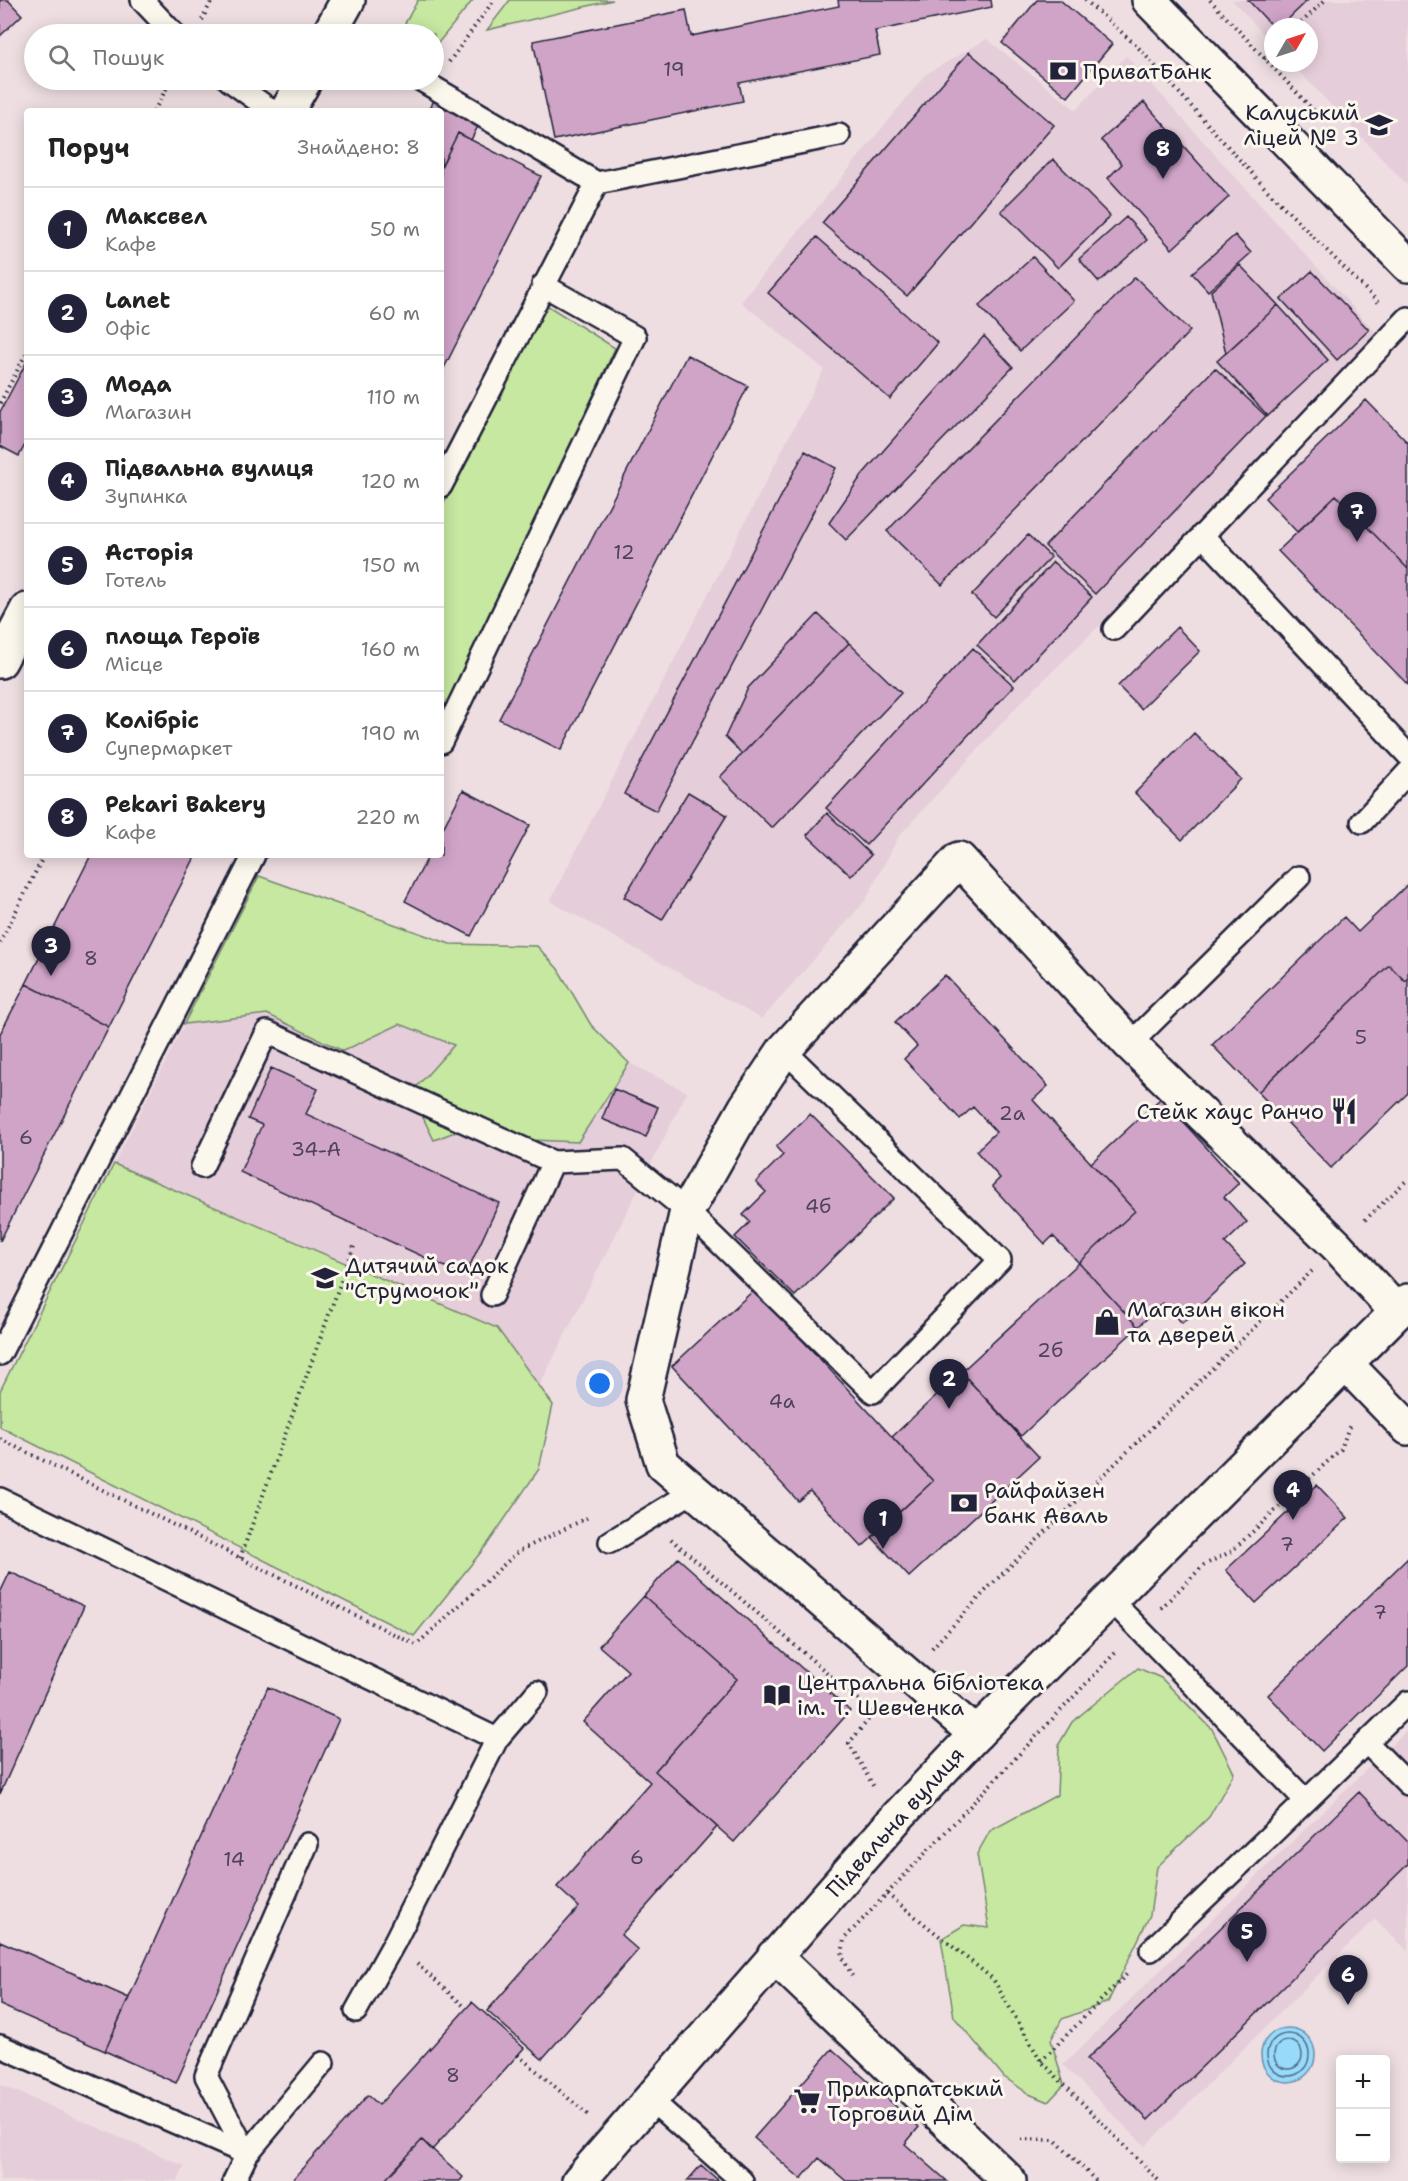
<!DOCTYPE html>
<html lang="uk">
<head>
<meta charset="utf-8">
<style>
	:root { --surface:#fff; --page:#f2f2f2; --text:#222; --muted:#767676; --line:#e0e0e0; --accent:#22223b }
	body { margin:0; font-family:"Shantell Sans",sans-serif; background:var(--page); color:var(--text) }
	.controls { position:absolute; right:18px; bottom:18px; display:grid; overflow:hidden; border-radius:6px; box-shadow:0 3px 15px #0003 }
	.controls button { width:54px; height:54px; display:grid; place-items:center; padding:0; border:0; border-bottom:2px solid var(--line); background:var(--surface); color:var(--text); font:30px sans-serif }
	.compass { position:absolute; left:1264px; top:18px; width:54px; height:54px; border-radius:50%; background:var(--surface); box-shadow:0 3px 15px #0003; rotate:51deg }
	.you { position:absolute; left:600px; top:1384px; width:21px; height:21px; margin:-15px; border:4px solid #fff; border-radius:50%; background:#1a73e8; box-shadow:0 0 0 9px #1a73e833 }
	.badge { display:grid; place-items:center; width:39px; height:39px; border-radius:50%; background:var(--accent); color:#fff; font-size:20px; font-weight:700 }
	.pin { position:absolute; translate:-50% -50px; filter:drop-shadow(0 2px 3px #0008) }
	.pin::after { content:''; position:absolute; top:32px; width:21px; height:18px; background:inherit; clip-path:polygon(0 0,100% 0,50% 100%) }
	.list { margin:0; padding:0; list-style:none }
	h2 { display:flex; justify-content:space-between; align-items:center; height:78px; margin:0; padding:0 24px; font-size:26px }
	h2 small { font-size:20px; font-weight:400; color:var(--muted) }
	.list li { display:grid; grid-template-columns:39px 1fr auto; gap:18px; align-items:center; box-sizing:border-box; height:84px; padding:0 24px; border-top:2px solid var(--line) }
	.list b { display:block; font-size:22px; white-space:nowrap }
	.list p { margin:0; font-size:20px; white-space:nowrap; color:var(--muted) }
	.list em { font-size:20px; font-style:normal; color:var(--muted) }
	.icon { flex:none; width:33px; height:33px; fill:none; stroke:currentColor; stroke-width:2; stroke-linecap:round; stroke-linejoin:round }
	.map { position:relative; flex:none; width:1408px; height:2181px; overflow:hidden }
	.search { position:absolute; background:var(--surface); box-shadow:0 3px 15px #0003; left:24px; top:24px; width:420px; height:66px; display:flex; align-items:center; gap:15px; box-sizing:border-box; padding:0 21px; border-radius:33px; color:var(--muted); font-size:22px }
	.panel { position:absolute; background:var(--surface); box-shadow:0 3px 15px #0003; left:24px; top:108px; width:420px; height:750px; border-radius:6px }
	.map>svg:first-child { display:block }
	.built { fill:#e5cdd9 }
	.green { fill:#c6e8a1; stroke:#74856e; stroke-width:1.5 }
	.water { fill:#98dafa; stroke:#6990ae; stroke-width:1.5 }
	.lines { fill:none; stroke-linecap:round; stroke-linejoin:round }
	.shore { stroke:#516c87; stroke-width:1.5 }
	.building { fill:#d0a4c7; stroke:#22223b; stroke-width:1.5 }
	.service-casing { stroke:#22223b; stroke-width:26 }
	.minor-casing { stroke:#22223b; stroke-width:38 }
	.secondary-casing { stroke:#22223b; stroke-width:38 }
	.path { stroke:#22223b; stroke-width:4; stroke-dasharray:1.5 4.5; stroke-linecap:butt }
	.service { stroke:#fbf7ec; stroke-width:21 }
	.minor { stroke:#fbf7ec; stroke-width:33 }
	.secondary { stroke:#fbf7ec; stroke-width:33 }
	.labels { text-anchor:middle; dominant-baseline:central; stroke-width:6; stroke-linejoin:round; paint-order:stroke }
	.number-label { font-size:20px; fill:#4e425e }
	.poi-label { font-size:22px; fill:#22223b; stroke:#fbf7ec; text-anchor:start }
	.street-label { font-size:22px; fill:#22223b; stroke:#fbf7ec }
</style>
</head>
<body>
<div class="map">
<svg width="1408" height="2181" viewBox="0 0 1408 2181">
	<rect width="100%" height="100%" fill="#eedee1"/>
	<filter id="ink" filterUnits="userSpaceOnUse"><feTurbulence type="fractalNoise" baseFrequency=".0167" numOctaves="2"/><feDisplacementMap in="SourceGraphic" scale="12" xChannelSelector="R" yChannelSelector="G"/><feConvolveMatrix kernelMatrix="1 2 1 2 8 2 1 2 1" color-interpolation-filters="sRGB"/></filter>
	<g filter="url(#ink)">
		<path class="built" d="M1232,0H1408V186L1291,63H1309V27H1273V44Z
			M987,39L1076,110L1126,56L1378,335L1104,621L1022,701L899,836L865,901L762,1019L550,901L824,369L741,302L926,74Z
			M259,876L687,1092L414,1636L0,1427V1391Z
			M1408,1729V1951L1375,1919L1145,2146L1063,2065Z
			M0,2084L184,2166L178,2181H0Z"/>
		<path class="green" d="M418,0H473L434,48V34H399Z
			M510,0H613L487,30Z
			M545,304L615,348L445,721L441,718V509Z
			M259,876L450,944L537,946L558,969L591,1025L629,1063L578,1142L532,1140L470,1126L434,1140L411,1093L454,1045L400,1024L343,1051L267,1014L184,1024Z
			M114,1164L497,1328L553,1405L539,1469L489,1542L414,1636L0,1427V1391Z
			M1138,1668L1161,1678L1212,1729L1234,1773L1209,1817L1157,1867L1150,1915L1108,2002L1062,2019L1051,2040L1064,2085L1048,2102L1029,2094L1004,2077L954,2017L941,1939L964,1925L989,1928L977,1854L990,1831L1057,1795L1059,1744L1072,1722Z"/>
		<path class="water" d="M1261 2055a27 27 0 1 1 54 0a27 27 0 1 1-54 0Z"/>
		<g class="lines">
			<path class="shore" d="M1267 2055a21 21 0 1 1 42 0a21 21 0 1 1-42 0Z
				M1274 2055a14 14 0 1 1 28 0a14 14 0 1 1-28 0Z"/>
		</g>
		<path class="building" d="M0,0H8L22,15L0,36Z
			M838,0H991L992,7L875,31L880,55L739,83L743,101L554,140L533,41L686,10L691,36L839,6Z
			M1037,0H1060L1112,44L1068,97L1002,43Z
			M1248,0H1308L1280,27H1273Z
			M969,52L1054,125L907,296L822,223Z
			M435,98L480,122L471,140L458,133L441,167V111H429Z
			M1144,102L1229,197L1172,249L1108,178L1122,164L1101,140Z
			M458,133L541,176L441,374V167Z
			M1053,159L1110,216L1058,268L1001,211Z
			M1126,217L1147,240L1099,282L1079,259Z
			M1235,235L1251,253L1208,291L1192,273Z
			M817,237L938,343L890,399L768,293Z
			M1033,257L1074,301L1020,351L979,306Z
			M1240,265L1278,305L1226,353L1211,291Z
			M1312,271L1369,330L1337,360L1281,299Z
			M1135,277L1190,331L942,585L887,531Z
			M1278,305L1328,360L1268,416L1217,361Z
			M984,336L1013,367L846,540L829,523L862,475Z
			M687,355L748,386L561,750L499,719Z
			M27,361V441L19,456L0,446V412Z
			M1215,368L1266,416L1095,594L1045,546Z
			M1366,400L1408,443V569L1336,495L1297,532L1265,498Z
			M805,451L836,468L656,811L624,794Z
			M1336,495L1408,569V685L1278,551Z
			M1028,535L1051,557L994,617L972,595Z
			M1053,562L1092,597L1015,680L977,645Z
			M818,614L849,643L742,754L725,737L748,688Z
			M1177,627L1200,651L1141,709L1118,686Z
			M849,643L901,693L772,828L720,777Z
			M973,648L1014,686L866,845L826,808Z
			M1194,733L1241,779L1182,840L1135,793Z
			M463,790L530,825L471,936L405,901L429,855H441V832Z
			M688,792L727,815L662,920L624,897Z
			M827,813L871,855L851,876L807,835Z
			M91,855H196L109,1027L26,984Z
			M1408,884V978L1405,981L1389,965L1258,1092L1212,1045L1344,917L1358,932Z
			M1389,965L1405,981L1408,978V1093L1331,1168L1258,1092Z
			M945,975L1048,1086L1033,1100L1135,1211L1079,1263L1053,1236L1045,1244L992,1186L1000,1178L976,1151L996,1132L973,1107L960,1119L904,1059L917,1046L895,1022Z
			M26,984L109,1027L0,1241V1034Z
			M271,1068L318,1089L306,1114L499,1203L465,1276L240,1172L262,1125L248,1119Z
			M614,1089L658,1107L646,1137L602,1119Z
			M1161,1098L1239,1183L1224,1197L1247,1222L1225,1243L1245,1264L1182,1323L1163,1303L1138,1327L1079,1263L1135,1211L1091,1163Z
			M810,1114L894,1198L795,1296L735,1237L750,1222L743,1215L766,1192L756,1182L783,1155L776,1147Z
			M1079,1263L1138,1327L1021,1436L961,1372Z
			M755,1289L933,1481L862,1547L810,1491L798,1501L672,1366Z
			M961,1372L1039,1457L909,1577L872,1537L933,1481L892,1437Z
			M1317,1485L1348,1518L1256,1603L1226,1570Z
			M678,1558L850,1711L734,1842L655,1771L737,1679L644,1596Z
			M1408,1558V1666L1322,1751L1268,1695Z
			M10,1572L84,1606L0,1794V1593Z
			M644,1596L737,1679L655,1771L717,1827L621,1935L638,1950L542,2059L487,2011L579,1907L557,1887L650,1782L583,1722L628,1671L599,1646Z
			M268,1687L339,1719L176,2083L105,2051Z
			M1359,1792L1408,1842V1864L1148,2120L1087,2059Z
			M0,1941L129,1998L105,2051L0,2005Z
			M472,2002L524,2048L432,2150L422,2140L384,2181H291L368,2095L379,2105Z
			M832,2049L919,2127L905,2144L947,2181H846L819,2158L801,2179L754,2138Z
			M422,2140L463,2177L460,2181H384Z
			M701,2165L719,2181H687Z"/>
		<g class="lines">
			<defs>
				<path id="service" d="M142,0L174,34
					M229,80L272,111
					M421,80L597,183L441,486
					M597,183L839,135
					M1202,535L1408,755
					M1114,629L1408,318
					M441,742L635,337L543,285
					M1362,822L1408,772
					M1130,1044L1299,877
					M202,1167L267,1032L553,1162
					M492,1295L553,1162L623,1159L687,1211L873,1392L1000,1260L784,1050
					M0,1354L254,855
					M0,1499L497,1739
					M610,1542L694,1491
					M1110,1599L1306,1801L1408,1702
					M1367,1743L1408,1784
					M1151,1950L1306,1801
					M356,2011L394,1943L497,1739L537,1692
					M0,2046L247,2154
					M650,2099L742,2181
					M247,2154L206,2076L307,1844
					M234,2181L247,2154L323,2063"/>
				<path id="minor" d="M1149,0L1408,265
					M1345,1363L1408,1428
					M976,1734L663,1464L643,1400L687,1211L746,1107L784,1050L959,859L1130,1044L1337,1246L1397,1312"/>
				<path id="secondary" d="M329,34L348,0
					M287,111L305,80
					M0,661L27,610
					M774,1956L1009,2181
					M579,2181L898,1816L976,1734L1408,1301"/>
			</defs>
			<use href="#service" class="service-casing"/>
			<use href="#minor" class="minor-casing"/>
			<use href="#secondary" class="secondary-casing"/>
			<path class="path" d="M1085,0L1136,45L1267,190L1379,303
				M1210,0L1315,112
				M202,20L212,0
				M1297,27L1325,0
				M1264,59L1273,50
				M449,62L494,0
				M154,111L171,80
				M0,403L27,352
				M0,943L44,855
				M1365,1220L1408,1179
				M0,1439L416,1645L519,1551L587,1518
				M671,1539L874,1713L849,1743L875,1789
				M240,1558L354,1246
				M1161,1608L1204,1565L1232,1551L1341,1449L1350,1424
				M932,1648L990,1586L1312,1271
				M887,1894L993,1979L1041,2061L1159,2181
				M417,1964L466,2008
				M852,1976L842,1956L844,1939L1117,1651
				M518,2055L588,2115
				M1041,2061L1129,1972
				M1021,2139L1055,2140L1096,2181"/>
			<use href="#service" class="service"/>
			<use href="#minor" class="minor"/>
			<use href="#secondary" class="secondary"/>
		</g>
	</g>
	<defs>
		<symbol id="bank-bare" viewBox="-9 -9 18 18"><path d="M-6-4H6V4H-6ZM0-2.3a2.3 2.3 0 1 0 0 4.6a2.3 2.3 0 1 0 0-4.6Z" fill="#22223b" stroke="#fbf7ec" stroke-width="2.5" paint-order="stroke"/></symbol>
		<symbol id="school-bare" viewBox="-9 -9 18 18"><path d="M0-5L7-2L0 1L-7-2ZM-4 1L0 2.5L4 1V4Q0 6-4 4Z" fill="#22223b" stroke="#fbf7ec" stroke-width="2.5" paint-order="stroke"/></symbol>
		<symbol id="restaurant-bare" viewBox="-9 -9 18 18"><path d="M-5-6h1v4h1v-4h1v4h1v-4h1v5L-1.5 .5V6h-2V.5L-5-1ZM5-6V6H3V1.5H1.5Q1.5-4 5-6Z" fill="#22223b" stroke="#fbf7ec" stroke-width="2.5" paint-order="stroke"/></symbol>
		<symbol id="shop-bare" viewBox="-9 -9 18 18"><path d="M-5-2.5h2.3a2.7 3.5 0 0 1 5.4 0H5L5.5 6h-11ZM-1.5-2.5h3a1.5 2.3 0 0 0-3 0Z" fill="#22223b" stroke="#fbf7ec" stroke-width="2.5" paint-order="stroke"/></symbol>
		<symbol id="library-bare" viewBox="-9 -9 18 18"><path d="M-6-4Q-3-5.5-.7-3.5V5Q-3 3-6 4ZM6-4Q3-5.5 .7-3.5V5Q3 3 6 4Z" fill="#22223b" stroke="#fbf7ec" stroke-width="2.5" paint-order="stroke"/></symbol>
		<symbol id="supermarket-bare" viewBox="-9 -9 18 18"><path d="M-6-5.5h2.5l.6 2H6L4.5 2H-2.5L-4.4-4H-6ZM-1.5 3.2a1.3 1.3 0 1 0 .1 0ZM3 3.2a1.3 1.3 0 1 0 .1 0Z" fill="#22223b" stroke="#fbf7ec" stroke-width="2.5" paint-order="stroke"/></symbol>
	</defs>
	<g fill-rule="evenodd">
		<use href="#bank-bare" x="1044" y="52" width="38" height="38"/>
		<use href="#school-bare" x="1360" y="106" width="38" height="38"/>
		<use href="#restaurant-bare" x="1325" y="1092" width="38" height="38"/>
		<use href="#school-bare" x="306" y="1259" width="38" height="38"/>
		<use href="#shop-bare" x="1088" y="1303" width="38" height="38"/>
		<use href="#bank-bare" x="945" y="1484" width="38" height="38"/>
		<use href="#library-bare" x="758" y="1676" width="38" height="38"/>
		<use href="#supermarket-bare" x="788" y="2082" width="38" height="38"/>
	</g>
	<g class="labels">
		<g class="number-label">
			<text x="674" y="69">19</text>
			<text x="624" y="552">12</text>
			<text x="91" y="958">8</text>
			<text x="1361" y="1037">5</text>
			<text x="1012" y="1113">2а</text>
			<text x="26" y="1137">6</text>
			<text x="316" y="1149">34-А</text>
			<text x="818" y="1206">4б</text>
			<text x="1050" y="1350">2б</text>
			<text x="782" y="1401">4а</text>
			<text x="1287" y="1544">7</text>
			<text x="1380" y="1612">7</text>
			<text x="637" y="1857">6</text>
			<text x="234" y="1859">14</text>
			<text x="453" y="2075">8</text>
		</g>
		<g class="poi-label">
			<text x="1083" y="71">ПриватБанк</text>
			<text x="1359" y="112" text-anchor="end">Калуський<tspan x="1359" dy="25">ліцей № 3</tspan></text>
			<text x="1324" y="1111" text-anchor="end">Стейк хаус Ранчо</text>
			<text x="345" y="1265">Дитячий садок<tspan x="345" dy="25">"Струмочок"</tspan></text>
			<text x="1127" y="1309">Магазин вікон<tspan x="1127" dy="25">та дверей</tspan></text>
			<text x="984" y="1490">Райфайзен<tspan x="984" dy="25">банк Аваль</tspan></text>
			<text x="797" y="1682">Центральна бібліотека<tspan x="797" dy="25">ім. Т. Шевченка</tspan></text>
			<text x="827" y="2088">Прикарпатський<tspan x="827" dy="25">Торговий Дім</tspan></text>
		</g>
		<g class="street-label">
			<text transform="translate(895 1822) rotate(-48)">Підвальна вулиця</text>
		</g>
	</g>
</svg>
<div class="controls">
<button>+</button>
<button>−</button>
</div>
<svg class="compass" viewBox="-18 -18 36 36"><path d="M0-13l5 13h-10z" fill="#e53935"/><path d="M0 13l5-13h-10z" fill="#767676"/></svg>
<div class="you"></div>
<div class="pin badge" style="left:883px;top:1549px">1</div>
<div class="pin badge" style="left:949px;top:1409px">2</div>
<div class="pin badge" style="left:51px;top:976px">3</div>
<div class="pin badge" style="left:1293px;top:1520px">4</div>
<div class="pin badge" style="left:1247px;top:1962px">5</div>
<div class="pin badge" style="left:1348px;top:2005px">6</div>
<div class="pin badge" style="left:1357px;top:542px">7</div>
<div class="pin badge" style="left:1163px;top:179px">8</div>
<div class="search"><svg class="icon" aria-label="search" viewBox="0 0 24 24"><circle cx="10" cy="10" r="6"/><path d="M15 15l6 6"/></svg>Пошук</div>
<section class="panel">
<h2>Поруч<small>Знайдено: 8</small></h2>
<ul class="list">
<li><span class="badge">1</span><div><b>Максвел</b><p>Кафе</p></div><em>50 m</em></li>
<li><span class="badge">2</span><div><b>Lanet</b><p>Офіс</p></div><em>60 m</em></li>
<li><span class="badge">3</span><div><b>Мода</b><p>Магазин</p></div><em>110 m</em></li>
<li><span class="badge">4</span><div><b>Підвальна вулиця</b><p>Зупинка</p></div><em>120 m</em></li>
<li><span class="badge">5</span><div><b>Асторія</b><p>Готель</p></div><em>150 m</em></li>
<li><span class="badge">6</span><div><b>площа Героїв</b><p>Місце</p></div><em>160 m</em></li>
<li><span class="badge">7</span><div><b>Колібріс</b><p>Супермаркет</p></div><em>190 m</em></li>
<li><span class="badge">8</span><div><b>Pekari Bakery</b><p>Кафе</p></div><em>220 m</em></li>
</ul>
</section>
</div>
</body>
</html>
